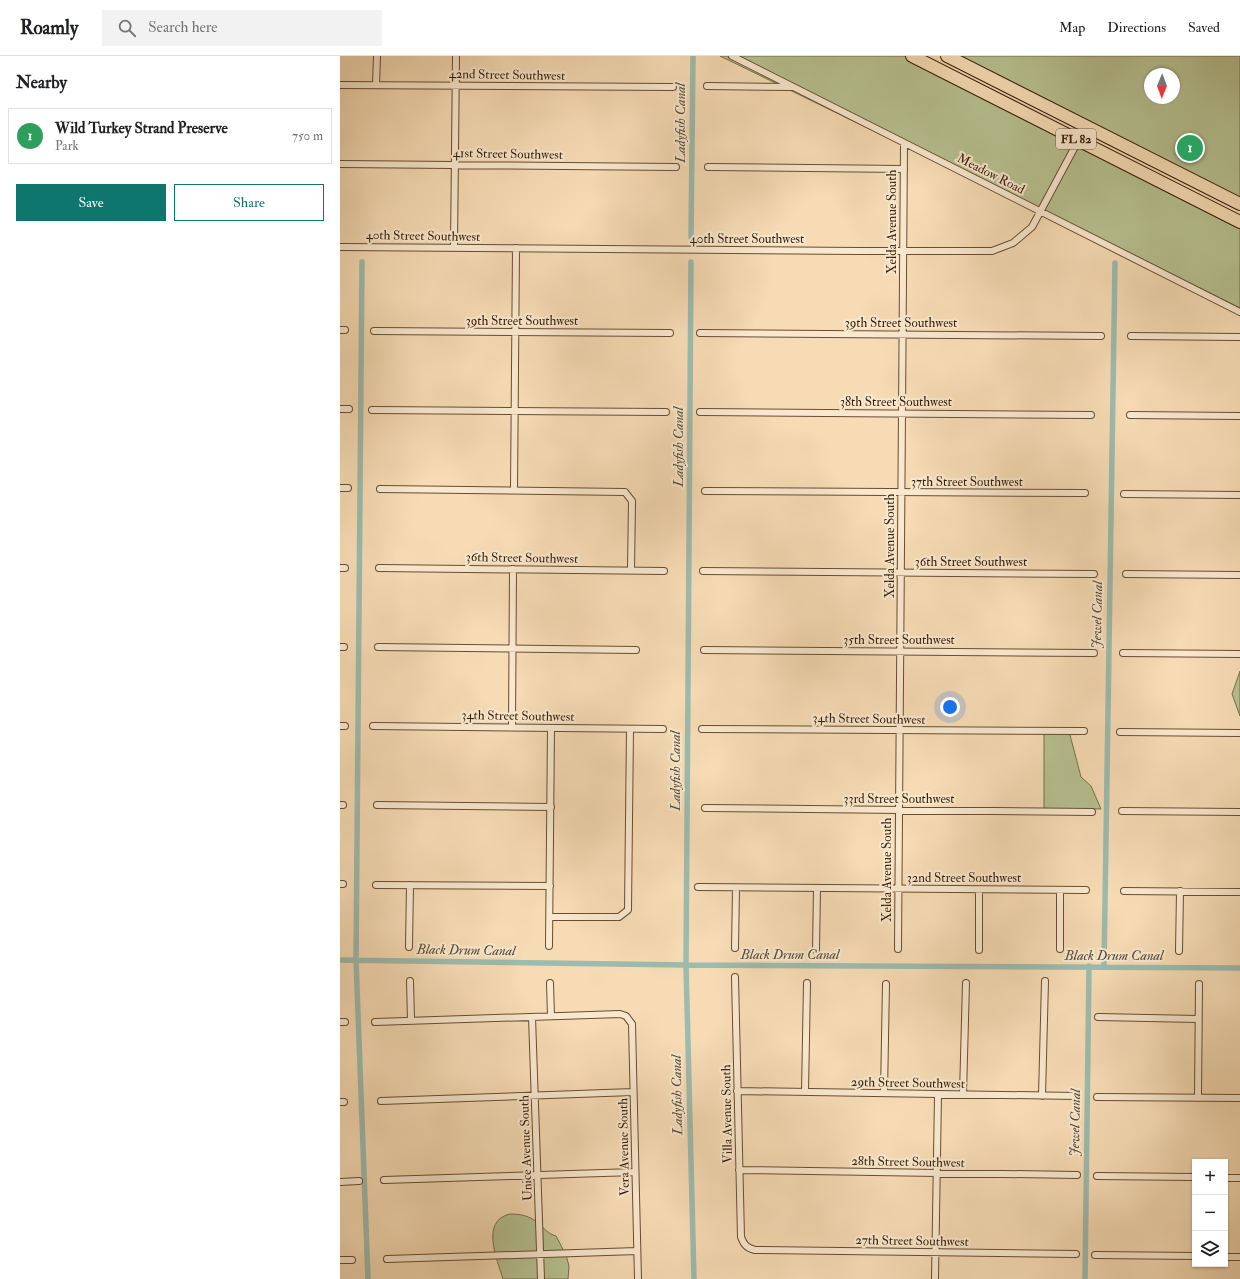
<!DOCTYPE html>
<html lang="en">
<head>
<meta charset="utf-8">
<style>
	:root { --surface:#fff; --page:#f2f2f2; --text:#202124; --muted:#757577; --line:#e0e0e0; --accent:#0f766e }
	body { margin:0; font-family:"IM FELL Double Pica",serif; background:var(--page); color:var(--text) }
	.controls { position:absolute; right:12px; bottom:12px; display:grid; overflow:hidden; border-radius:0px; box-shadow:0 1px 3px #0004 }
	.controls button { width:36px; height:36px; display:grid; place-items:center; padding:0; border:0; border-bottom:1px solid var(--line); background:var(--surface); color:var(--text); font:20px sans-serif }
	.compass { position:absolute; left:804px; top:12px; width:36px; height:36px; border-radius:50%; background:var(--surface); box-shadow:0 1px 3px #0004; rotate:181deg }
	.you { position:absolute; left:610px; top:651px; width:14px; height:14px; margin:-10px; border:3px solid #fff; border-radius:50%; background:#1a73e8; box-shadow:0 0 0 6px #1a73e833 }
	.badge { display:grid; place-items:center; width:26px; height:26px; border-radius:50%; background:var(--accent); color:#fff; font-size:13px; font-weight:700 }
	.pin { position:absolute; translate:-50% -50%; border:2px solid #fff; box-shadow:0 1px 4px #0006 }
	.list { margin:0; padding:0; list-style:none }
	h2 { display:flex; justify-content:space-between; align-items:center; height:52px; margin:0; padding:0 16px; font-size:17px }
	h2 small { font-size:13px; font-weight:400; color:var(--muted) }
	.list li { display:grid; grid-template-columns:26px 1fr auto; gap:12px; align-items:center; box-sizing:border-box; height:56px; margin:0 8px 8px; padding:0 8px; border:1px solid var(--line); border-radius:0px }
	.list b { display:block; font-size:15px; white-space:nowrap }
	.list p { margin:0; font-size:13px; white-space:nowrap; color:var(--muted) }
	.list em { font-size:13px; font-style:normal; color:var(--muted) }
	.actions { display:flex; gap:8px; padding:12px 16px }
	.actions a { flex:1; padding:9px 0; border:1px solid var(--accent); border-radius:0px; text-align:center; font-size:14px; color:var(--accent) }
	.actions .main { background:var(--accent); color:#fff }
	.icon { flex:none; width:22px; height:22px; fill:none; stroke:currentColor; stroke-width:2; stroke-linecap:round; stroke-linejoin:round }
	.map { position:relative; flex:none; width:900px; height:1223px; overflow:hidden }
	header { display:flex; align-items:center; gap:24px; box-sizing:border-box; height:56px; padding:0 20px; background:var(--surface); border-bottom:1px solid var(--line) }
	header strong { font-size:19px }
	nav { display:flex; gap:22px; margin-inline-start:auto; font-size:14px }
	.search { width:280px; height:36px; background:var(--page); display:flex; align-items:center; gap:10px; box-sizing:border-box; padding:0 14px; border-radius:0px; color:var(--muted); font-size:15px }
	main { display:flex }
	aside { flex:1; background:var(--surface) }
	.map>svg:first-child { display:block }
	.green { fill:#b6c191; stroke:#76704d; fill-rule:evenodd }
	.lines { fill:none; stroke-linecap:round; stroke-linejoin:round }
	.canal { stroke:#9dbbaf; stroke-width:5.5 }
	.street-casing { stroke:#674d34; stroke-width:8 }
	.highway-casing { stroke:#371e09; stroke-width:14 }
	.street { stroke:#f9e8ce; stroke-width:6 }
	.highway { stroke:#f6dbb4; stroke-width:12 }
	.labels { text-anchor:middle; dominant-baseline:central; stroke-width:4; stroke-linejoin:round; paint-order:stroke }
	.shield { fill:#f9e8ce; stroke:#715b44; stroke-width:1 }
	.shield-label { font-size:12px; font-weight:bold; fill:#371e09 }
	.street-label { font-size:13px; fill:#371e09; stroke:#f9e8ce }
	.water-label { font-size:14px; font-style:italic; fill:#564d3b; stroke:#f9e8ce }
</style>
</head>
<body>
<header>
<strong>Roamly</strong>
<div class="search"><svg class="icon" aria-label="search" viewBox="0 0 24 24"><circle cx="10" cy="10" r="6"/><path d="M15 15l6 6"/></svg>Search here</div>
<nav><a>Map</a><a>Directions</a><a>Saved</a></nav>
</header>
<main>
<aside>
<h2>Nearby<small></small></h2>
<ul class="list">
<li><span class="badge" style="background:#2e9e5b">1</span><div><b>Wild Turkey Strand Preserve</b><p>Park</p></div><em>750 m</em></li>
</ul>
<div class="actions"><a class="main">Save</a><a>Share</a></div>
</aside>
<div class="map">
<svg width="900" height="1223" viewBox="0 0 900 1223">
	<rect width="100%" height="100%" fill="#f6dbb4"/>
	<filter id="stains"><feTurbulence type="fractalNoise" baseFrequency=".005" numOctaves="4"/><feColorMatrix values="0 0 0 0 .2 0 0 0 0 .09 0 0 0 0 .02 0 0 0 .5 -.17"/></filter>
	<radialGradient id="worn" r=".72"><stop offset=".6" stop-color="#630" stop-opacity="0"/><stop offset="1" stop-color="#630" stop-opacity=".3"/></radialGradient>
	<path class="green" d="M380,0H565L900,169V254Z
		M614,0H900V145ZM810,18H834V42H810Z
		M900,615V660L892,638Z
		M704,674H714L730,679L741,721L751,730L761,753C742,752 724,756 704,752Z
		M170,1158C181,1158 190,1160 198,1167C204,1172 208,1178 216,1180L226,1199L229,1210L228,1223H163C157,1203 140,1165 170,1158Z"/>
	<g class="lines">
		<path class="canal" d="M351,181L353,0
			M22,206L16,904L28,1223
			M351,206L346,909L354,1223
			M0,904L346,909L900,912
			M764,911L775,207
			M745,1223L749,910"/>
		<defs>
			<path id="street" d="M392,0L900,256
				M0,29L333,31
				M36,29L37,0
				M367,30L453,31
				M0,108L336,111
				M368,111L564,113
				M0,191L519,195H652L673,187L692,171L746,70
				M114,191L116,0
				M0,274H5
				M34,275L330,277
				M360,277L761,280
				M791,280L900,281
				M0,353H9
				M32,354L326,356
				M360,356L751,359
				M790,359L900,360
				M0,432H8
				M40,433L285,436L292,445L291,514
				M174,434L176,192
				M365,435L745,437
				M784,438L900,439
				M0,512H5
				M39,512L324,515
				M363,515L754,518
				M786,518L900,519
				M0,591H4
				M38,591L296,594
				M364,594L754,597
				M783,597L900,598
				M0,670H5
				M33,670L323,673
				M172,671L173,513
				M362,673L744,675
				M780,676L900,677
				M0,749H3
				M37,749L211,751
				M365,752L752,756
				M782,755L900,756
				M0,828H3
				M36,829L210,830
				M358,831L746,834
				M639,834V894
				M784,835L900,836
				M210,861H279L288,854L290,673
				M209,890L211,672
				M69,891L70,829
				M395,892L396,832
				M558,893L564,87
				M720,893V834
				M476,894L477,832
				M839,895L840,835
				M395,921L401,1181C404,1189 407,1192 415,1194L736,1198
				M70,925L71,964
				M210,927L211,960
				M192,961L201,1223
				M758,961L858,963
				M0,966H5
				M35,966L280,958L286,960L292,968L298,1223
				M397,1035L737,1040
				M465,1036L467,927
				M544,1037L546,928
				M623,1038L626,927
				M702,1040L705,925
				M757,1041L900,1042
				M858,1042L859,928
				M41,1045L293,1036
				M0,1046H4
				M399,1114L737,1119
				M757,1120L855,1121
				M885,1122H900
				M44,1124L295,1116
				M0,1126L19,1125
				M755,1199L855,1200
				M885,1201H900
				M47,1203L297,1195
				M0,1204H12
				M595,1223L598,1039"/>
			<path id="highway" d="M572,0L900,166
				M607,0L900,148"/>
		</defs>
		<use href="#street" class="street-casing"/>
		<use href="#highway" class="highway-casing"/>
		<use href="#street" class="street"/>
		<use href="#highway" class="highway"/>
	</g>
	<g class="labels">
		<rect class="shield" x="716" y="73" width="40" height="20" rx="3"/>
		<g class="shield-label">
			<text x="736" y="83">FL 82</text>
		</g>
		<g class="street-label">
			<text transform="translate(167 19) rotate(1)">42nd Street Southwest</text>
			<text transform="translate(168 98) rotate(1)">41st Street Southwest</text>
			<text transform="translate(651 118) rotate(27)">Meadow Road</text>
			<text transform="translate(552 166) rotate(-90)">Xelda Avenue South</text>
			<text transform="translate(83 180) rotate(1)">40th Street Southwest</text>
			<text x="407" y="183">40th Street Southwest</text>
			<text x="182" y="265">39th Street Southwest</text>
			<text x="561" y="267">39th Street Southwest</text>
			<text x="556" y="346">38th Street Southwest</text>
			<text x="627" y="426">37th Street Southwest</text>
			<text transform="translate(550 490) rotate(-90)">Xelda Avenue South</text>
			<text transform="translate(182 502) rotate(1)">36th Street Southwest</text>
			<text x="631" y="506">36th Street Southwest</text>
			<text x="559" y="584">35th Street Southwest</text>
			<text transform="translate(178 660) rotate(1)">34th Street Southwest</text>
			<text transform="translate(529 663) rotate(1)">34th Street Southwest</text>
			<text x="559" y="743">33rd Street Southwest</text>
			<text transform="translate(547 814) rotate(-90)">Xelda Avenue South</text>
			<text x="624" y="822">32nd Street Southwest</text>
			<text transform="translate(568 1027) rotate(1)">29th Street Southwest</text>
			<text transform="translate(387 1058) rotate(-91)">Villa Avenue South</text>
			<text transform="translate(284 1091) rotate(-91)">Vera Avenue South</text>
			<text transform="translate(186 1092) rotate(-92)">Unice Avenue South</text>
			<text transform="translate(568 1106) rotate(1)">28th Street Southwest</text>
			<text transform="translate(572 1185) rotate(1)">27th Street Southwest</text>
		</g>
		<g class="water-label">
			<text transform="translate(340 67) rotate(-90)">Ladyfish Canal</text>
			<text transform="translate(338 391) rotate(-90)">Ladyfish Canal</text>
			<text transform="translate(757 559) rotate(-89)">Jewel Canal</text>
			<text transform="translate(335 715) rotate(-90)">Ladyfish Canal</text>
			<text transform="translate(126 894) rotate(1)">Black Drum Canal</text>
			<text x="450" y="898">Black Drum Canal</text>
			<text x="774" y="899">Black Drum Canal</text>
			<text transform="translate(337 1039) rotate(-91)">Ladyfish Canal</text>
			<text transform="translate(735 1067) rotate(-89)">Jewel Canal</text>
		</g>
	</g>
	<rect width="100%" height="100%" filter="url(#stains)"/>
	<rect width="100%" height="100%" fill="url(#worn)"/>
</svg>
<div class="controls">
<button>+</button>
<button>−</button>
<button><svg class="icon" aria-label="layers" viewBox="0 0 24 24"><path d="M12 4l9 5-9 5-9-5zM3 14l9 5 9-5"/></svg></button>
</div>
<svg class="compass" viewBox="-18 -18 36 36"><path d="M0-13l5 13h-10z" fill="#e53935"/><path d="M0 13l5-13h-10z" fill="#757577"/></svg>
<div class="you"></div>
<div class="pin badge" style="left:850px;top:92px;background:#2e9e5b">1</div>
</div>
</main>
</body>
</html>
